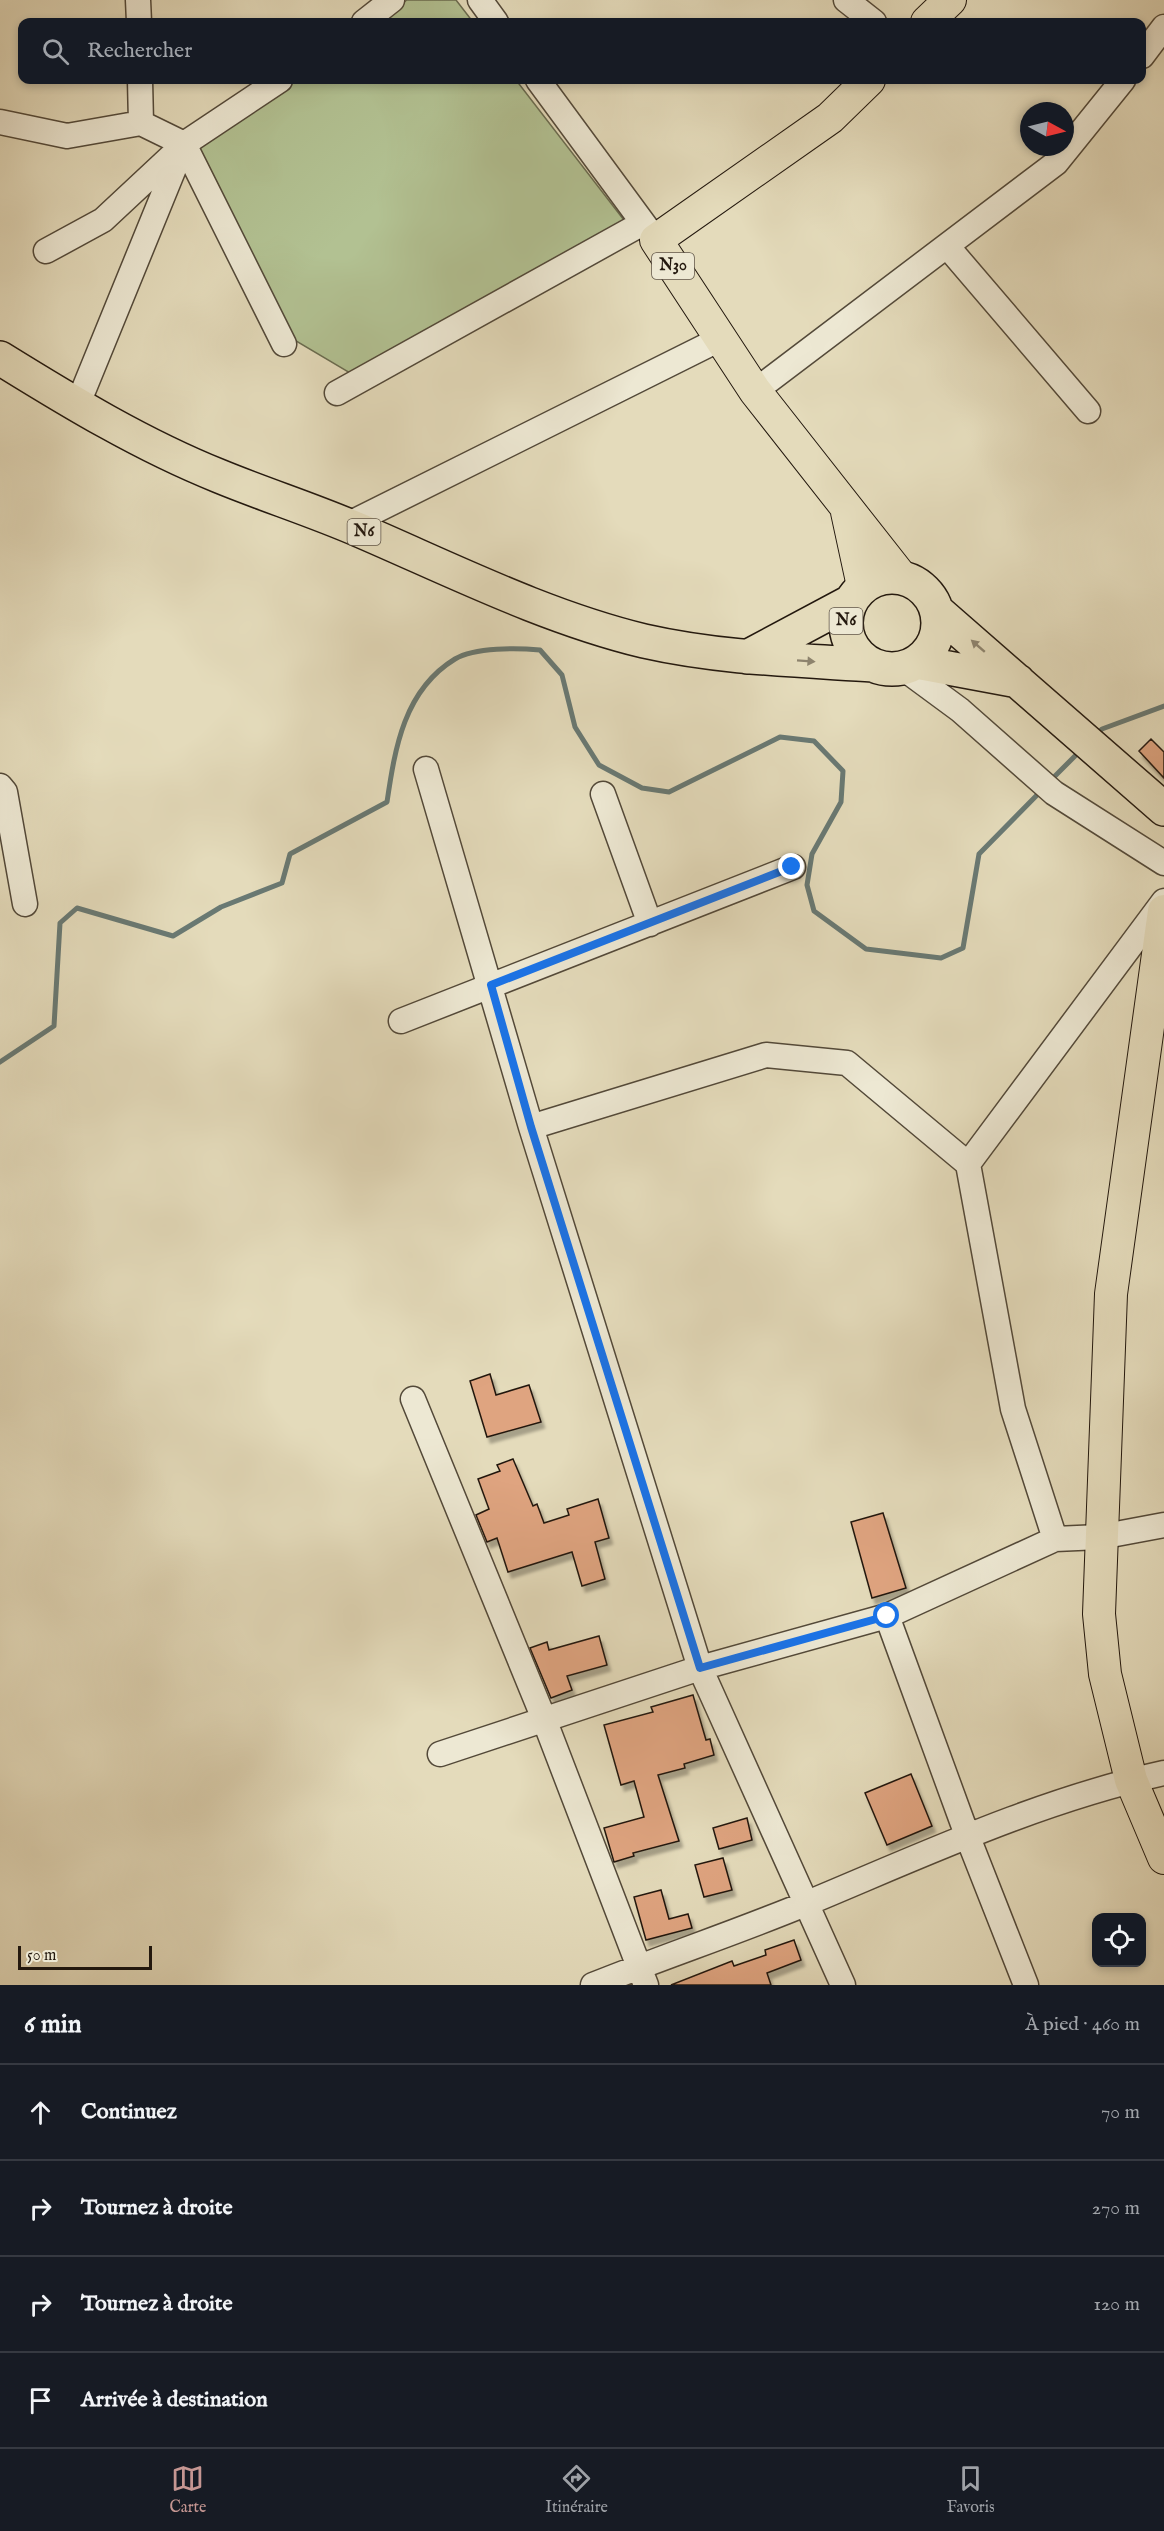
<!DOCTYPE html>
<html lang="fr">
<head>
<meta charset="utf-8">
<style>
	:root { --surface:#171b24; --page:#242831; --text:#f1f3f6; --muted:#9ea1a6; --line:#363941; --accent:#c59692 }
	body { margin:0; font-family:"IM FELL English",serif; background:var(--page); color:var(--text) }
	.controls { position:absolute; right:18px; bottom:18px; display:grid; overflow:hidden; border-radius:12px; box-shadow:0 3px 9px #0003 }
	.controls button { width:54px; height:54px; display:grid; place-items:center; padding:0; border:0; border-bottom:2px solid var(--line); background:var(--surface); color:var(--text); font:30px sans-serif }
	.compass { position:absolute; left:1020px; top:102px; width:54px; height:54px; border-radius:50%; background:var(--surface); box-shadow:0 3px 9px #0003; rotate:97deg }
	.scale { position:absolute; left:18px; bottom:15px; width:134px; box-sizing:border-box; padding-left:6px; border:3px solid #23180e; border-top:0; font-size:16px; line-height:21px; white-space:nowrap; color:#23180e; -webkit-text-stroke:4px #ede8d3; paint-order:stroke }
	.stop { position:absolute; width:18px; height:18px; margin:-14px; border:4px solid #1a73e8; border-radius:50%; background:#fff }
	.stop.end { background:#1a73e8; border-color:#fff; box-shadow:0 2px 6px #0008 }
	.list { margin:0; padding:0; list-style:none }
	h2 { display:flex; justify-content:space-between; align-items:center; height:78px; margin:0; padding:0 24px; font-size:26px }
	h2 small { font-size:20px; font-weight:400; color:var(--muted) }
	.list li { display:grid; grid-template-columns:39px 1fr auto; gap:18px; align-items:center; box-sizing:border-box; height:96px; padding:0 24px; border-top:2px solid var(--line) }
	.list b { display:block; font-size:22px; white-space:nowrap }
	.list em { font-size:20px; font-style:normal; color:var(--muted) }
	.icon { flex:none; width:33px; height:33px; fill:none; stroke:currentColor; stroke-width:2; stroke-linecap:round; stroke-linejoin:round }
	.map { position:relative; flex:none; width:1164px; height:1985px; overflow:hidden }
	.search { position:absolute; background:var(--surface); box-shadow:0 3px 9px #0003; left:18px; right:18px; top:18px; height:66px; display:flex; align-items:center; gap:15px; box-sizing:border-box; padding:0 21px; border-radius:12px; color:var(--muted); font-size:22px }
	.sheet { height:462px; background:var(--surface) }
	nav { display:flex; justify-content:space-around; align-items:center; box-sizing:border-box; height:84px; border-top:2px solid var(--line); background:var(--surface); font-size:16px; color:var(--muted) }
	nav a { display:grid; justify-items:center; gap:3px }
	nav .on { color:var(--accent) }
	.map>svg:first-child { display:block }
	.green { fill:#b2c192; stroke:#6a6c50; stroke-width:1.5 }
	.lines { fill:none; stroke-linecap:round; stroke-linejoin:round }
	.stream { stroke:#697973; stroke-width:5 }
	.building { fill:#dfa480; stroke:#23180e; stroke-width:1.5; filter:url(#shadow) }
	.minor-casing { stroke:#534939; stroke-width:27 }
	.major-casing { stroke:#23180e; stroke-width:34 }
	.highway-casing { stroke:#23180e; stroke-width:36 }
	.minor { stroke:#ede8d3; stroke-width:24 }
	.major { stroke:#e4dbbb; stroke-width:32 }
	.highway { stroke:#e4dbbb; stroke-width:33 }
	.oneway { fill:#8d836d }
	.route { stroke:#1a73e8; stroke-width:8 }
	.labels { text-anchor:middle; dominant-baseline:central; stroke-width:5; stroke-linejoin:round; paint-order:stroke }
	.shield { fill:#ede8d3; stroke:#605649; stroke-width:1.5 }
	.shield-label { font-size:16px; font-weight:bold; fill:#23180e }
</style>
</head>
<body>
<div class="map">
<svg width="1164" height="1985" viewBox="0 0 1164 1985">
	<defs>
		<filter id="shadow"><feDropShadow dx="3.5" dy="6" stdDeviation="1.5" flood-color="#0004"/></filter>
	</defs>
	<rect width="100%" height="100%" fill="#e4dbbb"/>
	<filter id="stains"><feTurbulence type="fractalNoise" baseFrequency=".00333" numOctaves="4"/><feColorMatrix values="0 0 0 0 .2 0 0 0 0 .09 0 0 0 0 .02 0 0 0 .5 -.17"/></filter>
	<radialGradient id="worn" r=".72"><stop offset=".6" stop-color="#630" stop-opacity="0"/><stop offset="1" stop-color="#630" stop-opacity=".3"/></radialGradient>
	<path class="green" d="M407,0H456L473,22H376Z
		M294,80H516L627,224L355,376L291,338L198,146Z"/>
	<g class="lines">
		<path class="stream" d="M1095,736L1102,729L1164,706
			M1050,781L1080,751
			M0,1062L54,1026L60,923L77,908L173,936L221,907L282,883L290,854L387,802C395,748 404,690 455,659C475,647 518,648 540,650L562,675L575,727L599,765L642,788L669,792L780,737L814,741L843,771L841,802L812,854L807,885L814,911L866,949L941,958L963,948L979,854L1042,790"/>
	</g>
	<path class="building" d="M1151,739L1164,752V778L1139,751Z
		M490,1374L496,1395L529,1385L541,1422L487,1437L470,1381Z
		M513,1459L533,1506L537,1504L544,1523L569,1515L567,1509L598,1499L609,1538L595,1542L605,1579L582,1586L572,1552L508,1572L497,1538L487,1542L476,1515L489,1509L478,1479L500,1471L497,1465Z
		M883,1513L906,1588L872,1598L851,1522Z
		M599,1636L607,1665L567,1676L572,1690L551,1698L530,1648L547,1642L549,1650Z
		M693,1695L706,1740L710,1739L714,1755L684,1764L685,1768L658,1775L679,1841L633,1853L634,1856L614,1862L604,1828L644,1817L634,1781L621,1785L604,1725L653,1712L651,1707Z
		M911,1774L932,1826L887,1845L865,1793Z
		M747,1818L752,1840L719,1849L713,1828Z
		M723,1858L732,1890L704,1897L695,1865Z
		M661,1890L669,1919L688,1914L692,1928L646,1940L634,1897Z
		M794,1940L801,1960L767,1973L771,1985H671L732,1961L734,1966L766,1955L765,1950Z"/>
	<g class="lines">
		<defs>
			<path id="minor" d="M138,0L139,22
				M480,0L496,22
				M846,0L874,22
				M364,22L392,0
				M1142,56L1164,27
				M140,80L141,123L184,144L284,344
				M538,80L652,235
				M0,122L67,136L141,123
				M947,246L1088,411
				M46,251L103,220L178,150
				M755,391L1056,163L1123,80
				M337,393L643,223
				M77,406L184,144L280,80
				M347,525L720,339
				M903,668L960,710L1054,793L1164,863
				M426,769L531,1127L700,1668L843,1985
				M0,786L5,792L25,904
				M603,794L650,924
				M401,1021L793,867
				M531,1127L766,1055L847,1063L968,1164
				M413,1399L544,1719L646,1985
				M1055,1539L1013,1409L968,1164L1164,901
				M887,1616L967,1835L1026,1985
				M440,1754L700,1668L887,1616L1055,1539L1100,1537L1164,1525
				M593,1985C665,1956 738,1932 810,1902C925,1854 1041,1800 1164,1773"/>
			<path id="major" d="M927,22L950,0
				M869,80L830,118L656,240L755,391L902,578
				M847,512L863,586
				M1164,911L1111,1294L1099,1614L1105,1674L1131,1780L1164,1858"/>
			<path id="highway" d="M0,358C71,402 142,445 219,476C265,495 313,510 359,530C452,570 545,617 644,641C719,658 796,660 873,665
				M846 623a46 46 0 1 1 92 0a46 46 0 1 1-92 0Z
				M936,610L1164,809
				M747,657L850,602
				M916,662L1018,681"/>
		</defs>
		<use href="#minor" class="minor-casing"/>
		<use href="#major" class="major-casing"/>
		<use href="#highway" class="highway-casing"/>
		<use href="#minor" class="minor"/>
		<use href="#major" class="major"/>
		<use href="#highway" class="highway"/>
	</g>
	<defs><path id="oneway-solid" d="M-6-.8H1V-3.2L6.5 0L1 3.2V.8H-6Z" transform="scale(1.5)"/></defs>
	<g class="oneway">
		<use href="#oneway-solid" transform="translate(978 646) rotate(-139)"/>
		<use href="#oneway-solid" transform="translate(806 661) rotate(4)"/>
	</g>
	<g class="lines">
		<path class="route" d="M792,867L491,985L531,1127L700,1668L887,1616"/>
	</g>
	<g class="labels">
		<g class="shield">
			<rect x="652" y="253" width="42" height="26" rx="4.5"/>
			<rect x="347.5" y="519" width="33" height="26" rx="4.5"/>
			<rect x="829.5" y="608" width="33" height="26" rx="4.5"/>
		</g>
		<g class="shield-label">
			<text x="673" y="266">N30</text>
			<text x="364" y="532">N6</text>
			<text x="846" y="621">N6</text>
		</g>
	</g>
	<rect width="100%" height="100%" filter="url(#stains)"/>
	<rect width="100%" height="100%" fill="url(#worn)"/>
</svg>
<div class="controls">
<button><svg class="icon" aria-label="locate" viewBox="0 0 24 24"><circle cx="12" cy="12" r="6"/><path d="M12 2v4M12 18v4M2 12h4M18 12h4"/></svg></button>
</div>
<svg class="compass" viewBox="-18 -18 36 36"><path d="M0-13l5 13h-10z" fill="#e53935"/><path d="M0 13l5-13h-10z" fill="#9ea1a6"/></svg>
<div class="scale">50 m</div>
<div class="stop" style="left:887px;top:1616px"></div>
<div class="stop end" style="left:792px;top:867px"></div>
<div class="search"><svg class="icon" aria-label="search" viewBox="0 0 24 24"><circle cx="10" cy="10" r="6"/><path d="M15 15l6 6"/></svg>Rechercher</div>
</div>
<section class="sheet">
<h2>6 min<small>À pied · 460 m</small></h2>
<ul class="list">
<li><svg class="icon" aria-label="ahead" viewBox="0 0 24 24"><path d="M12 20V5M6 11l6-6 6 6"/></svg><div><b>Continuez</b></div><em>70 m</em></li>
<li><svg class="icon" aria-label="right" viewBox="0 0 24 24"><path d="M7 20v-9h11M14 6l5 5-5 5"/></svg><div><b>Tournez à droite</b></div><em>270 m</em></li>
<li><svg class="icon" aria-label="right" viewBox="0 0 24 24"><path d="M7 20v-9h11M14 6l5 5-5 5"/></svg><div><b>Tournez à droite</b></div><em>120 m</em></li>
<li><svg class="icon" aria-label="arrive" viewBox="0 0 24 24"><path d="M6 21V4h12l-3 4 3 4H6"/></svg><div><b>Arrivée à destination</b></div></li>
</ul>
</section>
<nav>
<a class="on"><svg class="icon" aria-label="map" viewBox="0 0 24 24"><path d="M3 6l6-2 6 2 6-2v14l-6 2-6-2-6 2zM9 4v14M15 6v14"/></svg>Carte</a>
<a><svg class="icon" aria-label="directions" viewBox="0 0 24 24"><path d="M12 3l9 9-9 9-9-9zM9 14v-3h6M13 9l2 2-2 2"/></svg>Itinéraire</a>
<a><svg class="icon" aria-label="saved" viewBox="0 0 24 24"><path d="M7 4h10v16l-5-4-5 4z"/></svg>Favoris</a>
</nav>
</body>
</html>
